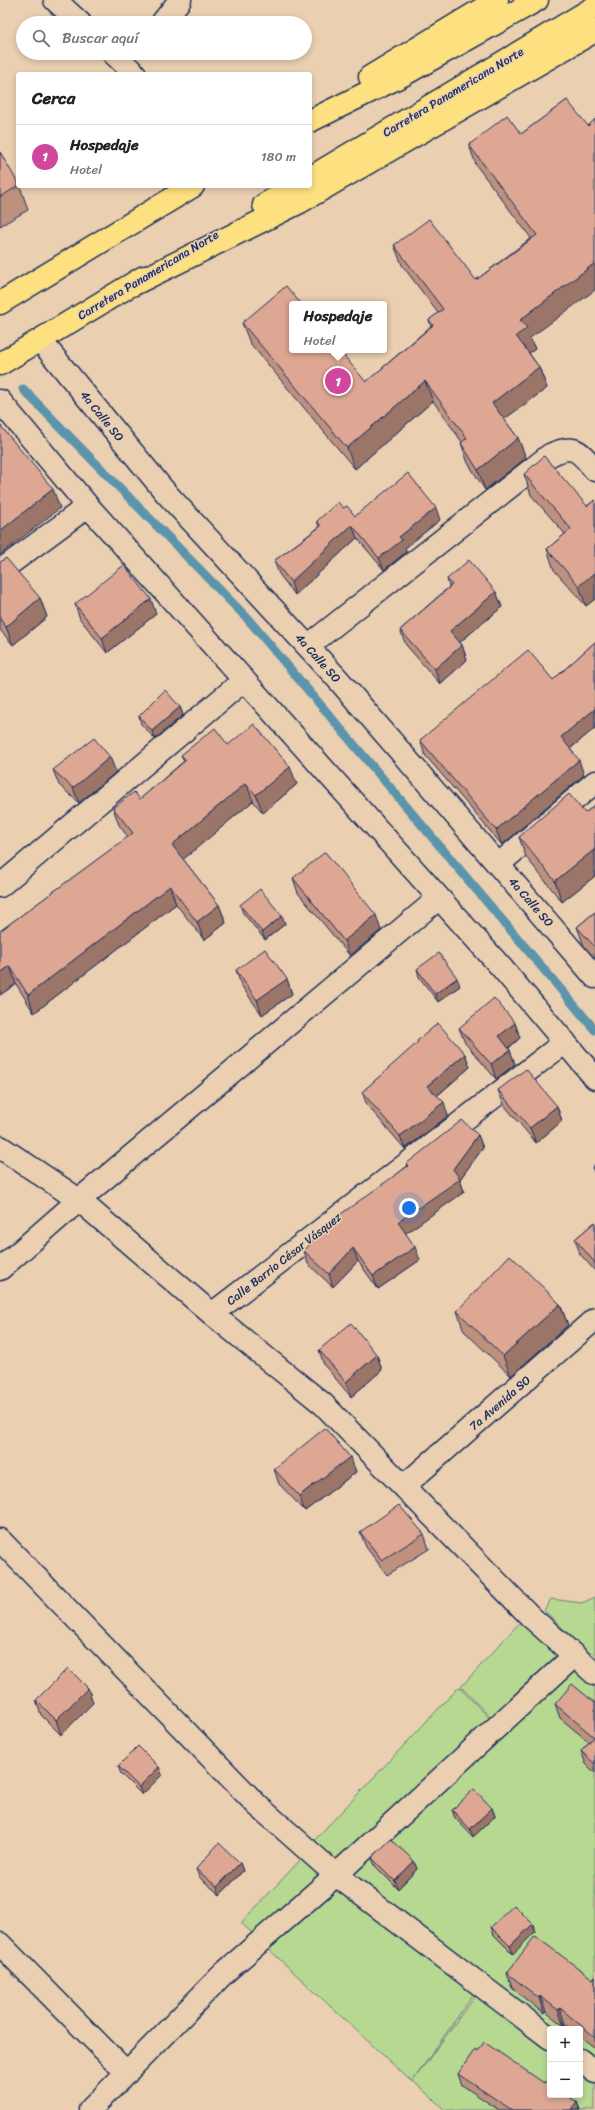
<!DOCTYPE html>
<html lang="es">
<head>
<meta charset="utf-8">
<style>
	:root { --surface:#fff; --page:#f6f6f6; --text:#222; --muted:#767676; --line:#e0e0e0; --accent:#b45309 }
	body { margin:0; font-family:Sriracha,sans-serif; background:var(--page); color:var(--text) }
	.controls { position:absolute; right:12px; bottom:12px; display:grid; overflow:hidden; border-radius:4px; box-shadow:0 2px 6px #0003 }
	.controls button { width:36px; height:36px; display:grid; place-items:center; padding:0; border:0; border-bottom:1px solid var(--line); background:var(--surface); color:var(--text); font:20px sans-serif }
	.you { position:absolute; left:409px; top:1208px; width:14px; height:14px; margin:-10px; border:3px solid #fff; border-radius:50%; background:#1a73e8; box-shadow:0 0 0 6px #1a73e833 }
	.badge { display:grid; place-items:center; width:26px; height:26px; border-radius:50%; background:var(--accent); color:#fff; font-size:13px; font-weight:700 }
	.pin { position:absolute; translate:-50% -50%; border:2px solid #fff; box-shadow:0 1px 4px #0006 }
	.popup { position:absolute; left:289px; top:301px; width:98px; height:52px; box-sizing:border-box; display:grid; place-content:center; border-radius:4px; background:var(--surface); filter:drop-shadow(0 1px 3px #0005); font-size:13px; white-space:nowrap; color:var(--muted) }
	.popup b { font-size:15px; color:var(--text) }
	.popup::after { content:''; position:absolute; left:50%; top:100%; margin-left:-8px; border:8px solid transparent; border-top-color:var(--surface) }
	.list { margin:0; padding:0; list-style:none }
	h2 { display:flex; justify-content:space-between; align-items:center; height:52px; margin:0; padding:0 16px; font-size:17px }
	h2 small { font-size:13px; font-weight:400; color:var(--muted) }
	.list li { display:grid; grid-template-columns:26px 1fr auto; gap:12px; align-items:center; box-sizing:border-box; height:64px; padding:0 16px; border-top:1px solid var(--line) }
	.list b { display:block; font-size:15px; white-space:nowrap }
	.list p { margin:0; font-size:13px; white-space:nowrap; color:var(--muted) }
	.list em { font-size:13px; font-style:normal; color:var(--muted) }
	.icon { flex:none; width:22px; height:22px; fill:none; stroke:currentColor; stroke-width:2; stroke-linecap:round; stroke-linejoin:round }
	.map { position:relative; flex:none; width:595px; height:2110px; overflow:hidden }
	.search { position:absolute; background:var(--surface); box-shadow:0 2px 6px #0003; left:16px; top:16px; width:296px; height:44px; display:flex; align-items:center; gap:10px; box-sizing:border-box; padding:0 14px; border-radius:22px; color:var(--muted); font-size:15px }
	.panel { position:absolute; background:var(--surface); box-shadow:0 2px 6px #0003; left:16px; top:72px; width:296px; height:116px; border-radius:4px }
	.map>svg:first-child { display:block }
	.green { fill:#b6d891; stroke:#688478 }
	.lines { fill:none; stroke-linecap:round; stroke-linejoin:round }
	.stream { stroke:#5c95ab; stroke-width:9 }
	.minor-casing { stroke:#1b2f5e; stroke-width:25 }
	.highway-casing { stroke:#1b2f5e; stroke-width:25 }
	.minor { stroke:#eacfb1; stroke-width:22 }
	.highway { stroke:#fde080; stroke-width:22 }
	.wall { fill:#be907e; stroke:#1b2f5e }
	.shaded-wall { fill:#9b7567; stroke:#1b2f5e }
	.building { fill:#dda793; stroke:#1b2f5e }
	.labels { text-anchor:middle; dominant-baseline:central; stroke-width:3; stroke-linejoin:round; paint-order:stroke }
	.street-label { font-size:12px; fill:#1b2f5e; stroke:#eacfb1 }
</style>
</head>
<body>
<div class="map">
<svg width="595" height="2110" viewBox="0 0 595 2110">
	<rect width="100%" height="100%" fill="#eacfb1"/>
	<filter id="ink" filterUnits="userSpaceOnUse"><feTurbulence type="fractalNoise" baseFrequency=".025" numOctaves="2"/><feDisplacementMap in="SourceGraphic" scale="8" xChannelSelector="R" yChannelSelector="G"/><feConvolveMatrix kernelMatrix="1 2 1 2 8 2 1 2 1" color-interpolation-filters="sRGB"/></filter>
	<g filter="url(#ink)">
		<path class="green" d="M595,1597V1660L544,1610L551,1599L582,1603Z
			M522,1620L563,1658L494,1721L461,1687Z
			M575,1671L595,1688V2061L580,2049V2029H554L354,1874Z
			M459,1687L495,1724L336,1870L309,1846Z
			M306,1854L331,1875L259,1939L241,1923Z
			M337,1881L479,1986L412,2082L262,1943Z
			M477,1993L550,2046V2095H580V2069L595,2080V2110H445L413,2081Z"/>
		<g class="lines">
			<path class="stream" d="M23,389L247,618L595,1030"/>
			<defs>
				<path id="minor" d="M55,0L80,23
					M162,23L180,0
					M113,53L135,74
					M40,340L166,493L336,677L595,977
					M0,401L88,506L501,967L595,1078
					M0,571L88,506
					M308,646L550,455C575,443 579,451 595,470
					M499,864L595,782
					M0,886L243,681
					M0,1147L79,1200L212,1314L323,1404L531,1617L595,1674
					M0,1269L79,1200L439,898
					M212,1314L565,1042
					M404,1486L595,1319
					M0,1540L257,1805L336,1875L550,2038
					M0,1944L127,2073
					M580,2060L595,2072
					M90,2110L224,1973L336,1875L574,1656"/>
				<path id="highway" d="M370,77L497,0
					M310,121L403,75L537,0
					M310,178L595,7
					M264,205L296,186
					M132,285L300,202L595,31
					M0,303L193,186
					M0,364L144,277"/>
			</defs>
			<use href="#minor" class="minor-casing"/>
			<use href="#highway" class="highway-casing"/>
			<use href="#minor" class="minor"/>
			<use href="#highway" class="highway"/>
		</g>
		<path class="wall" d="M567,100L530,338L535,349L529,353L539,367L547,388L504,419L518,438L526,458L485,490L468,463L461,443L462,442L433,401L355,469L250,343L242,323L366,382L431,326L429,320L438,313L402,265L394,245L476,280L531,238L476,165L469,145L521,134Z
			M0,152L18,186H20L28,210L0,226Z
			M524,474L587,506L595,500V599L586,606L554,570L547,549L565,534L531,495Z
			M343,508L355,516L440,520L405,548L406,552L384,570L357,538L295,595L279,574L274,561L319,527L317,521Z
			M0,562L40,598L47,617L13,645L0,630Z
			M447,579L496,592L502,607L460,642L462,645L467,660L440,684L406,645L400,630L449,587Z
			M75,604L156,614L107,653L80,619Z
			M595,642V728L570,749L584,775L502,845L425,755L420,740L553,680Z
			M180,707L183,715L155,739L141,724L139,716Z
			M228,745L297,784L263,813L253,801L183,859L219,905L226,923L204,940L176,904L34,1013L16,984L0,995V931L128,837L119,825L113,808L140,799L184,761L181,755Z
			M53,770L116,772L79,803L59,785Z
			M595,805V876L562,902L526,857L519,837L585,813Z
			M293,878L381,930L350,956L298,893Z
			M240,905L282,916L285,924L265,940L243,913Z
			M595,912V958L584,946L577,927Z
			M417,969L460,986L438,1002L419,977Z
			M236,970L287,979L292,994L262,1015L241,985Z
			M515,1023L520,1038L509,1048L515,1064L496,1079L465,1043L459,1028Z
			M417,1041L465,1054L470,1067L437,1096L448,1116L405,1149L367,1105L362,1092L418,1043Z
			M498,1090L557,1106L562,1121L536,1143L504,1105Z
			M478,1135L483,1148L460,1179L464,1192L405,1233L420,1260L378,1289L358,1261L333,1287L308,1264L304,1251L407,1166L406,1164Z
			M595,1165V1175L592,1167Z
			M595,1222V1271L580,1254L575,1239Z
			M560,1304L568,1325L511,1376L464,1331L457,1311Z
			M319,1350L377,1355L382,1370L351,1397L324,1365Z
			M350,1457L356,1472L305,1511L279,1484L274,1469Z
			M360,1532L424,1534L429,1549L387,1575L366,1547Z
			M88,1688L93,1703L61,1735L41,1715L36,1700Z
			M595,1703V1773L586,1764L581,1751L589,1742L560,1718L555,1704Z
			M118,1766L159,1767L162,1775L142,1795L121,1774Z
			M492,1808L495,1816L473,1837L455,1818L452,1810Z
			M372,1858L414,1861L417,1869L398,1889L375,1866Z
			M240,1863L243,1871L220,1895L199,1877L196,1869Z
			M491,1927L535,1932L513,1954L494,1935Z
			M507,1973L593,1979L595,1976V2048L580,2036V2029H571L565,2024L564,2026L546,2012L544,2014L512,1988Z
			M478,2051L544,2083L577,2102L580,2110H499L462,2085L458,2074Z"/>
		<path class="shaded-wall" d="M595,263V290L530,338L535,349L524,357L516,336L520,320Z
			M539,367L547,388L499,423L492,403Z
			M425,381L433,401L355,469L347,448Z
			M518,438L526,458L485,490L478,470Z
			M53,489L60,508L0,555V531Z
			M436,508L440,520L405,548L406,552L384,570L379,558L399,537Z
			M352,525L357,538L295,595L291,582Z
			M595,572V599L586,606L579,586Z
			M496,592L502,607L455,646L450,631Z
			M40,598L47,617L13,645L6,627Z
			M151,599L156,614L107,653L102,638Z
			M462,645L467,660L440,684L435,669Z
			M180,707L183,715L155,739L152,731Z
			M595,709V728L566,752L561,737Z
			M110,757L116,772L79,803L73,788Z
			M579,760L584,775L502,845L496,830Z
			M290,767L297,784L263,813L256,795Z
			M246,783L253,801L179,863L172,845Z
			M595,849V876L562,902L555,881Z
			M170,886L176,904L34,1013L28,995Z
			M219,905L226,923L204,940L197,922Z
			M376,915L381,930L350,956L344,941Z
			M282,916L285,924L265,940L262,932Z
			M10,966L16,984L0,995V973Z
			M457,978L460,986L438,1002L435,994Z
			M287,979L292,994L262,1015L257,1000Z
			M515,1023L520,1038L504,1051L499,1036Z
			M510,1050L515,1064L496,1079L491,1064Z
			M465,1054L470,1067L432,1100L427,1086Z
			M444,1102L448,1116L405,1149L400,1136Z
			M557,1106L562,1121L536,1143L530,1128Z
			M478,1135L483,1148L460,1179L464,1192L402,1236L398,1222L453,1169Z
			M415,1247L420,1260L378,1289L373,1276Z
			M353,1248L358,1261L333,1287L329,1274Z
			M560,1304L568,1325L511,1376L503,1356Z
			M377,1355L382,1370L351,1397L346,1382Z
			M350,1457L356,1472L305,1511L299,1496Z
			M88,1688L93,1703L61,1735L56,1720Z
			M159,1767L162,1775L142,1795L139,1787Z
			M492,1808L495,1816L473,1837L470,1829Z
			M414,1861L417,1869L398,1889L395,1881Z
			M240,1863L243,1871L220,1895L217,1887Z
			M533,1924L535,1932L513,1954L510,1946Z
			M540,1996L546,2012L544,2014L539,1998Z
			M560,2008L565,2024L564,2026L558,2010Z
			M577,2102L580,2110H572Z"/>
		<path class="building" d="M567,100L588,126L595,119V263L520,320L527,328L516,336L539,367L492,403L518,438L478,470L461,443L467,438L425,381L347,448L242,323L286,286L301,304H292V350H339L366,382L433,325L429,320L443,309L394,245L429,219L476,280L537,235L469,145L507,115L521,134Z
			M0,152L18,183V186L0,197Z
			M0,425L53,489L0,531Z
			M544,456L587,506L595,500V572L579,586L547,549L571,529L524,474Z
			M408,473L436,508L399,537L402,540L379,558L352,525L291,582L274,561L321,526L317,521L338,502L343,508L347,506L355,516Z
			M6,558L40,598L6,627L0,619V562Z
			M469,560L496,592L450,631L462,645L435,669L400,630L452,585L447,579Z
			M124,565L151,599L102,638L75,604Z
			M595,642V709L561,737L579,760L496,830L420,740L528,650L553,680Z
			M165,690L180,707L152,731L139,716Z
			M254,724L290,767L256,795L246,783L172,845L219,905L197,922L170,886L28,995L10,966L0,973V931L133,833L113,808L134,792L140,799L186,760L181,755L215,728L228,745Z
			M94,738L110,757L73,788L53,770Z
			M569,794L585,813L595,805V849L555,881L519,837Z
			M325,852L376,915L344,941L293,878Z
			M260,889L282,916L262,932L240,905Z
			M595,912V947L577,927Z
			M265,949L287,979L257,1000L236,970Z
			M439,953L457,978L435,994L417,969Z
			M494,998L515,1023L499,1036L510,1050L491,1064L459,1028Z
			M438,1023L465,1054L427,1086L444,1102L400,1136L362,1092L418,1042L417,1041Z
			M526,1069L557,1106L530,1128L498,1090Z
			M462,1120L478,1135L453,1169L460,1179L398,1222L415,1247L373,1276L353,1248L329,1274L304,1251L331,1221L408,1166L406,1164Z
			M595,1165V1171L592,1167Z
			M595,1222V1263L575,1239Z
			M510,1255L560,1304L503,1356L457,1311Z
			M351,1323L377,1355L346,1382L319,1350Z
			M325,1428L350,1457L299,1496L274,1469Z
			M399,1505L424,1534L382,1560L360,1532Z
			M68,1668L88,1688L56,1720L36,1700Z
			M572,1684L595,1703V1764L581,1751L594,1737L555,1704Z
			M138,1746L159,1767L139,1787L118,1766Z
			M474,1789L492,1808L470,1829L452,1810Z
			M391,1839L414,1861L395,1881L372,1858Z
			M219,1843L240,1863L217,1887L196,1869Z
			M514,1905L533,1924L510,1946L491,1927Z
			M535,1936L593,1979L595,1976V2037L560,2008L558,2010L540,1996L539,1998L507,1973Z
			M484,2042L544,2083L545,2081L550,2085V2095H566L577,2102L572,2110H512L458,2074L475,2049L478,2051Z"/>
	</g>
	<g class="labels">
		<g class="street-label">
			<text transform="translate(453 92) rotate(-31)">Carretera Panamericana Norte</text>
			<text transform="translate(148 275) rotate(-31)">Carretera Panamericana Norte</text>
			<text transform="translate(102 416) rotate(51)">4a Calle SO</text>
			<text transform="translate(318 658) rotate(48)">4a Calle SO</text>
			<text transform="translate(531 902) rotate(49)">4a Calle SO</text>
			<text transform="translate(284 1259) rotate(-38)">Calle Barrio César Vásquez</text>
			<text transform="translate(500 1403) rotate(-41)">7a Avenida SO</text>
		</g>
	</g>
</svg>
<div class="controls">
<button>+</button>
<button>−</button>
</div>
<div class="you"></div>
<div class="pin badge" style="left:338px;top:381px;background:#d1479c">1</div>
<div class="popup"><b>Hospedaje</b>Hotel</div>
<div class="search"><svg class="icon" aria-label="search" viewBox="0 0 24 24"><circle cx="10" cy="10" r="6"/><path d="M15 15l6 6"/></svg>Buscar aquí</div>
<section class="panel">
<h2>Cerca<small></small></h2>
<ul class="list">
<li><span class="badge" style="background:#d1479c">1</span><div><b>Hospedaje</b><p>Hotel</p></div><em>180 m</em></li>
</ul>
</section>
</div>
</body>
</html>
